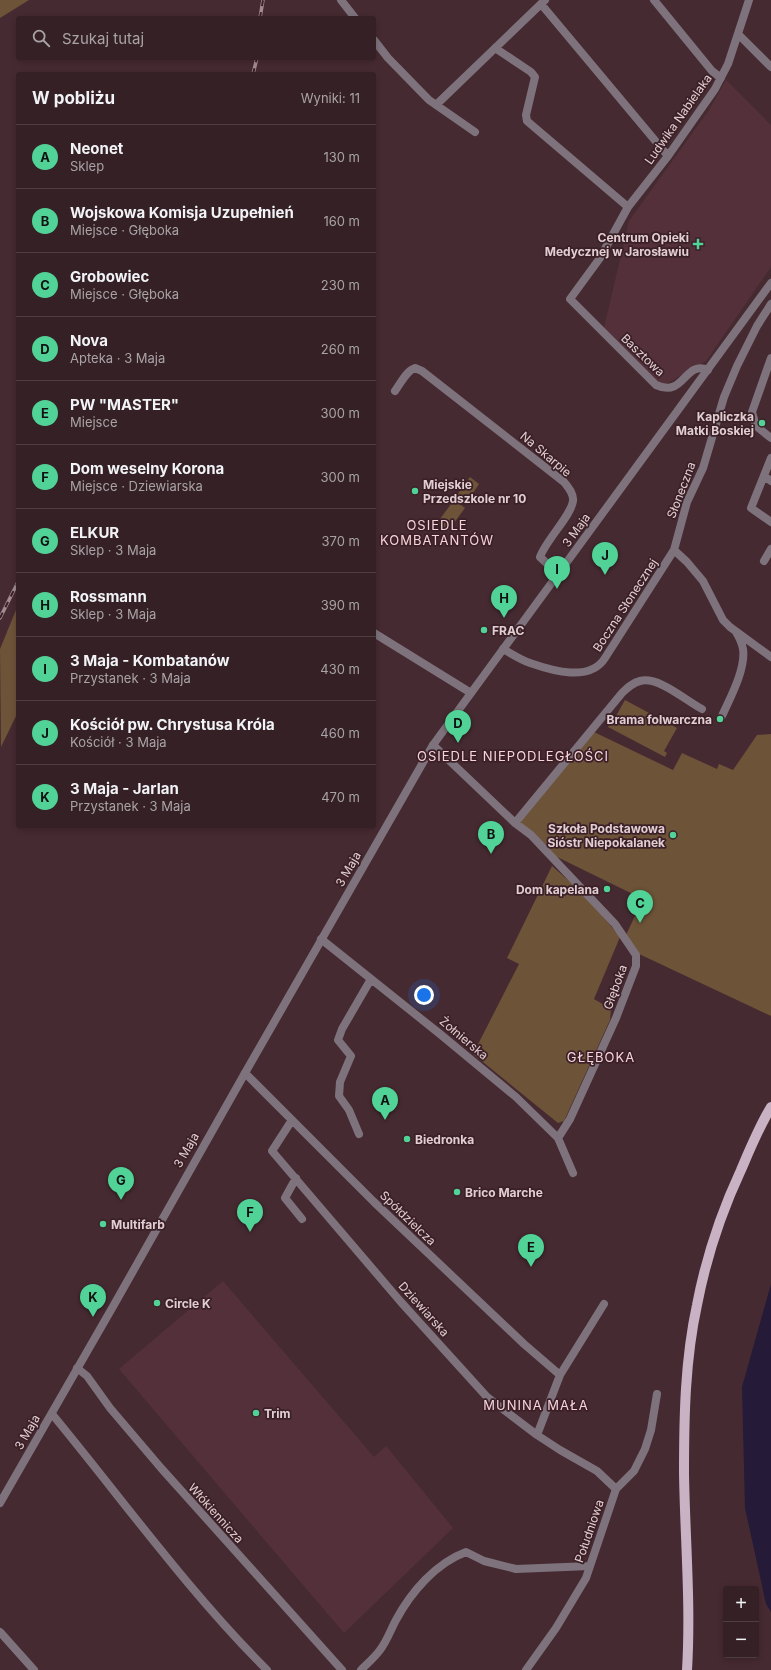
<!DOCTYPE html>
<html lang="pl">
<head>
<meta charset="utf-8">
<style>
	:root { --surface:#342025; --page:#3c282d; --text:#f1f3f6; --muted:#a9a3a7; --line:#4e3e42; --accent:#51d397 }
	body { margin:0; font-family:Inter,sans-serif; background:var(--page); color:var(--text) }
	.controls { position:absolute; right:12px; bottom:12px; display:grid; overflow:hidden; border-radius:4px; box-shadow:0 2px 6px #0003 }
	.controls button { width:36px; height:36px; display:grid; place-items:center; padding:0; border:0; border-bottom:1px solid var(--line); background:var(--surface); color:var(--text); font:20px sans-serif }
	.you { position:absolute; left:424px; top:995px; width:14px; height:14px; margin:-10px; border:3px solid #fff; border-radius:50%; background:#1a73e8; box-shadow:0 0 0 6px #1a73e833 }
	.badge { display:grid; place-items:center; width:26px; height:26px; border-radius:50%; background:var(--accent); color:#111; font-size:13px; font-weight:700 }
	.pin { position:absolute; translate:-50% -33px; filter:drop-shadow(0 1px 2px #0008) }
	.pin::after { content:''; position:absolute; top:21px; width:14px; height:12px; background:inherit; clip-path:polygon(0 0,100% 0,50% 100%) }
	.list { margin:0; padding:0; list-style:none }
	h2 { display:flex; justify-content:space-between; align-items:center; height:52px; margin:0; padding:0 16px; font-size:17px }
	h2 small { font-size:13px; font-weight:400; color:var(--muted) }
	.list li { display:grid; grid-template-columns:26px 1fr auto; gap:12px; align-items:center; box-sizing:border-box; height:64px; padding:0 16px; border-top:1px solid var(--line) }
	.list b { display:block; font-size:15px; white-space:nowrap }
	.list p { margin:0; font-size:13px; white-space:nowrap; color:var(--muted) }
	.list em { font-size:13px; font-style:normal; color:var(--muted) }
	.icon { flex:none; width:22px; height:22px; fill:none; stroke:currentColor; stroke-width:2; stroke-linecap:round; stroke-linejoin:round }
	.map { position:relative; flex:none; width:771px; height:1670px; overflow:hidden }
	.search { position:absolute; background:var(--surface); box-shadow:0 2px 6px #0003; left:16px; top:16px; width:360px; height:44px; display:flex; align-items:center; gap:10px; box-sizing:border-box; padding:0 14px; border-radius:4px; color:var(--muted); font-size:15px }
	.panel { position:absolute; background:var(--surface); box-shadow:0 2px 6px #0003; left:16px; top:72px; width:360px; height:756px; border-radius:4px }
	.map>svg:first-child { display:block }
	.built { fill:#54313a }
	.green { fill:#6d5338 }
	.water { fill:#251a37 }
	.lines { fill:none; stroke-linecap:round; stroke-linejoin:round }
	.minor { stroke:#7e737c; stroke-width:8 }
	.tertiary { stroke:#7e737c; stroke-width:8 }
	.primary { stroke:#c8b2c4; stroke-width:10 }
	.rail-casing { stroke:#a28c91; stroke-width:3.5 }
	.rail { stroke:#3b2027; stroke-width:2; stroke-dasharray:6; stroke-linecap:butt }
	.poi-dot { fill:#51d397; stroke:#3b2027; stroke-width:1.5 }
	.labels { text-anchor:middle; dominant-baseline:central; stroke-width:3.5; stroke-linejoin:round; paint-order:stroke }
	.street-label { font-size:12px; fill:#e1ced2; stroke:#3b2027 }
	.poi-label { font-size:12px; font-weight:bold; fill:#e1ced2; stroke:#3b2027; text-anchor:start }
	.neighbourhood-label { font-size:13px; letter-spacing:1px; fill:#f8d3db; stroke:#3b2027 }
</style>
</head>
<body>
<div class="map">
<svg width="771" height="1670" viewBox="0 0 771 1670">
	<rect width="100%" height="100%" fill="#462a31"/>
	<path class="built" d="M726,80L771,125V267L706,361L666,384L653,380L604,328L629,221L709,110Z
		M223,1281L374,1457L386,1446L453,1528L344,1633L119,1369Z"/>
	<path class="green" d="M0,0H29L0,18Z
		M470,477L479,484L467,502L457,495Z
		M454,500L465,508L448,531L437,523Z
		M18,605V712L1,747L0,649Z
		M625,700L677,728L664,751L667,753L665,757L608,727L610,722L612,723Z
		M594,732L673,770L682,753L717,769L719,764L733,770L757,735L771,734V1016L639,954L625,937L643,899L555,856L520,822Z
		M552,866L586,896L620,937L594,999L611,1009L610,1020L564,1121L558,1123L473,1054L519,964L507,958Z"/>
	<path class="water" d="M771,1284V1612L766,1604L745,1508L742,1387Z"/>
	<g class="lines">
		<path class="minor" d="M341,0L355,18
			M654,0L712,71L721,78
			M541,4L668,156
			M739,35L771,67
			M374,40L388,58L429,100L475,132
			M495,48L531,72L535,77L526,115L527,121L628,207
			M436,105L545,0
			M771,304L757,326L737,366L724,397L703,468L687,502L674,550L687,562L703,581L723,620L730,627L771,657
			M771,358L752,412L756,426L771,438
			M708,370C684,360 685,398 656,385L570,299L600,258L628,207L668,156L715,89L728,64L749,0
			M395,391C401,383 406,371 415,368L422,371L564,482C568,487 574,494 573,501C571,516 546,540 540,557L558,574
			M771,458L751,508L771,522
			M764,476L771,481
			M764,561L771,549
			M374,633L471,693
			M503,649C512,654 521,660 530,663C553,671 590,682 605,658L674,550
			M722,716C730,698 746,669 743,649C742,643 739,637 736,632
			M433,745L515,823L531,835L615,924L636,955V966L616,1018L570,1119L558,1138
			M515,823L622,693C627,688 632,683 640,681C659,676 686,701 702,709
			M321,939L440,1034L516,1097L558,1138L573,1173
			M245,1073L374,1202L524,1344L560,1375
			M292,1120L272,1151L400,1301L487,1397L537,1435L560,1450L597,1471L616,1489
			M359,1134L349,1110L339,1096L340,1082L351,1056L338,1040L342,1029L371,979
			M296,1178L285,1198L302,1219
			M77,1368L87,1376L110,1408L161,1468L342,1670
			M52,1414C123,1500 188,1591 267,1670
			M537,1435L560,1375L604,1304
			M0,1632L34,1670
			M361,1670C367,1664 375,1657 380,1650C387,1641 391,1629 396,1620C411,1592 436,1563 466,1552L484,1561L516,1569L590,1566
			M526,1670L556,1628L586,1578L616,1489L634,1471L645,1449L651,1430L657,1394"/>
		<path class="tertiary" d="M0,1503L115,1303L245,1073L433,745L771,283"/>
		<path class="primary" d="M687,1670C691,1604 685,1539 684,1473C684,1417 685,1360 697,1305C706,1258 721,1213 741,1170C750,1149 759,1127 771,1107"/>
		<defs>
			<path id="rail" d="M260,18L263,0
				M253,74L257,58
				M0,618L18,582"/>
		</defs>
		<use href="#rail" class="rail-casing"/>
		<use href="#rail" class="rail"/>
	</g>
	<g class="poi-dot">
		<path d="M696 238h4v4h4v4h-4v4h-4v-4h-4v-4h4z"/>
		<circle cx="762" cy="423" r="4"/>
		<circle cx="415" cy="491" r="4"/>
		<circle cx="484" cy="630" r="4"/>
		<circle cx="720" cy="719" r="4"/>
		<circle cx="673" cy="835" r="4"/>
		<circle cx="607" cy="889" r="4"/>
		<circle cx="407" cy="1139" r="4"/>
		<circle cx="457" cy="1192" r="4"/>
		<circle cx="103" cy="1224" r="4"/>
		<circle cx="157" cy="1303" r="4"/>
		<circle cx="256" cy="1413" r="4"/>
	</g>
	<g class="labels">
		<g class="street-label">
			<text transform="translate(678 119) rotate(-55)">Ludwika Nabielaka</text>
			<text transform="translate(643 355) rotate(44)">Basztowa</text>
			<text transform="translate(546 454) rotate(40)">Na Skarpie</text>
			<text transform="translate(681 490) rotate(-69)">Słoneczna</text>
			<text transform="translate(576 530) rotate(-54)">3 Maja</text>
			<text transform="translate(625 605) rotate(-57)">Boczna Słonecznej</text>
			<text transform="translate(348 869) rotate(-60)">3 Maja</text>
			<text transform="translate(615 987) rotate(-70)">Głęboka</text>
			<text transform="translate(464 1038) rotate(40)">Żołnierska</text>
			<text transform="translate(186 1150) rotate(-60)">3 Maja</text>
			<text transform="translate(408 1218) rotate(44)">Spółdzielcza</text>
			<text transform="translate(424 1309) rotate(48)">Dziewiarska</text>
			<text transform="translate(27 1432) rotate(-60)">3 Maja</text>
			<text transform="translate(216 1513) rotate(48)">Włókiennicza</text>
			<text transform="translate(589 1531) rotate(-71)">Południowa</text>
		</g>
		<g class="poi-label">
			<text x="689" y="237" text-anchor="end">Centrum Opieki<tspan x="689" dy="14">Medycznej w Jarosławiu</tspan></text>
			<text x="754" y="416" text-anchor="end">Kapliczka<tspan x="754" dy="14">Matki Boskiej</tspan></text>
			<text x="423" y="484">Miejskie<tspan x="423" dy="14">Przedszkole nr 10</tspan></text>
			<text x="492" y="630">FRAC</text>
			<text x="712" y="719" text-anchor="end">Brama folwarczna</text>
			<text x="665" y="828" text-anchor="end">Szkoła Podstawowa<tspan x="665" dy="14">Sióstr Niepokalanek</tspan></text>
			<text x="599" y="889" text-anchor="end">Dom kapelana</text>
			<text x="415" y="1139">Biedronka</text>
			<text x="465" y="1192">Brico Marche</text>
			<text x="111" y="1224">Multifarb</text>
			<text x="165" y="1303">Circle K</text>
			<text x="264" y="1413">Trim</text>
		</g>
		<g class="neighbourhood-label">
			<text x="437" y="525">OSIEDLE<tspan x="437" dy="15">KOMBATANTÓW</tspan></text>
			<text x="513" y="756">OSIEDLE NIEPODLEGŁOŚCI</text>
			<text x="601" y="1057">GŁĘBOKA</text>
			<text x="536" y="1405">MUNINA MAŁA</text>
		</g>
	</g>
</svg>
<div class="controls">
<button>+</button>
<button>−</button>
</div>
<div class="you"></div>
<div class="pin badge" style="left:385px;top:1120px">A</div>
<div class="pin badge" style="left:491px;top:854px">B</div>
<div class="pin badge" style="left:640px;top:923px">C</div>
<div class="pin badge" style="left:458px;top:743px">D</div>
<div class="pin badge" style="left:531px;top:1267px">E</div>
<div class="pin badge" style="left:250px;top:1232px">F</div>
<div class="pin badge" style="left:121px;top:1200px">G</div>
<div class="pin badge" style="left:504px;top:618px">H</div>
<div class="pin badge" style="left:557px;top:589px">I</div>
<div class="pin badge" style="left:605px;top:575px">J</div>
<div class="pin badge" style="left:93px;top:1317px">K</div>
<div class="search"><svg class="icon" aria-label="search" viewBox="0 0 24 24"><circle cx="10" cy="10" r="6"/><path d="M15 15l6 6"/></svg>Szukaj tutaj</div>
<section class="panel">
<h2>W pobliżu<small>Wyniki: 11</small></h2>
<ul class="list">
<li><span class="badge">A</span><div><b>Neonet</b><p>Sklep</p></div><em>130 m</em></li>
<li><span class="badge">B</span><div><b>Wojskowa Komisja Uzupełnień</b><p>Miejsce · Głęboka</p></div><em>160 m</em></li>
<li><span class="badge">C</span><div><b>Grobowiec</b><p>Miejsce · Głęboka</p></div><em>230 m</em></li>
<li><span class="badge">D</span><div><b>Nova</b><p>Apteka · 3 Maja</p></div><em>260 m</em></li>
<li><span class="badge">E</span><div><b>PW &quot;MASTER&quot;</b><p>Miejsce</p></div><em>300 m</em></li>
<li><span class="badge">F</span><div><b>Dom weselny Korona</b><p>Miejsce · Dziewiarska</p></div><em>300 m</em></li>
<li><span class="badge">G</span><div><b>ELKUR</b><p>Sklep · 3 Maja</p></div><em>370 m</em></li>
<li><span class="badge">H</span><div><b>Rossmann</b><p>Sklep · 3 Maja</p></div><em>390 m</em></li>
<li><span class="badge">I</span><div><b>3 Maja - Kombatanów</b><p>Przystanek · 3 Maja</p></div><em>430 m</em></li>
<li><span class="badge">J</span><div><b>Kościół pw. Chrystusa Króla</b><p>Kościół · 3 Maja</p></div><em>460 m</em></li>
<li><span class="badge">K</span><div><b>3 Maja - Jarlan</b><p>Przystanek · 3 Maja</p></div><em>470 m</em></li>
</ul>
</section>
</div>
</body>
</html>
